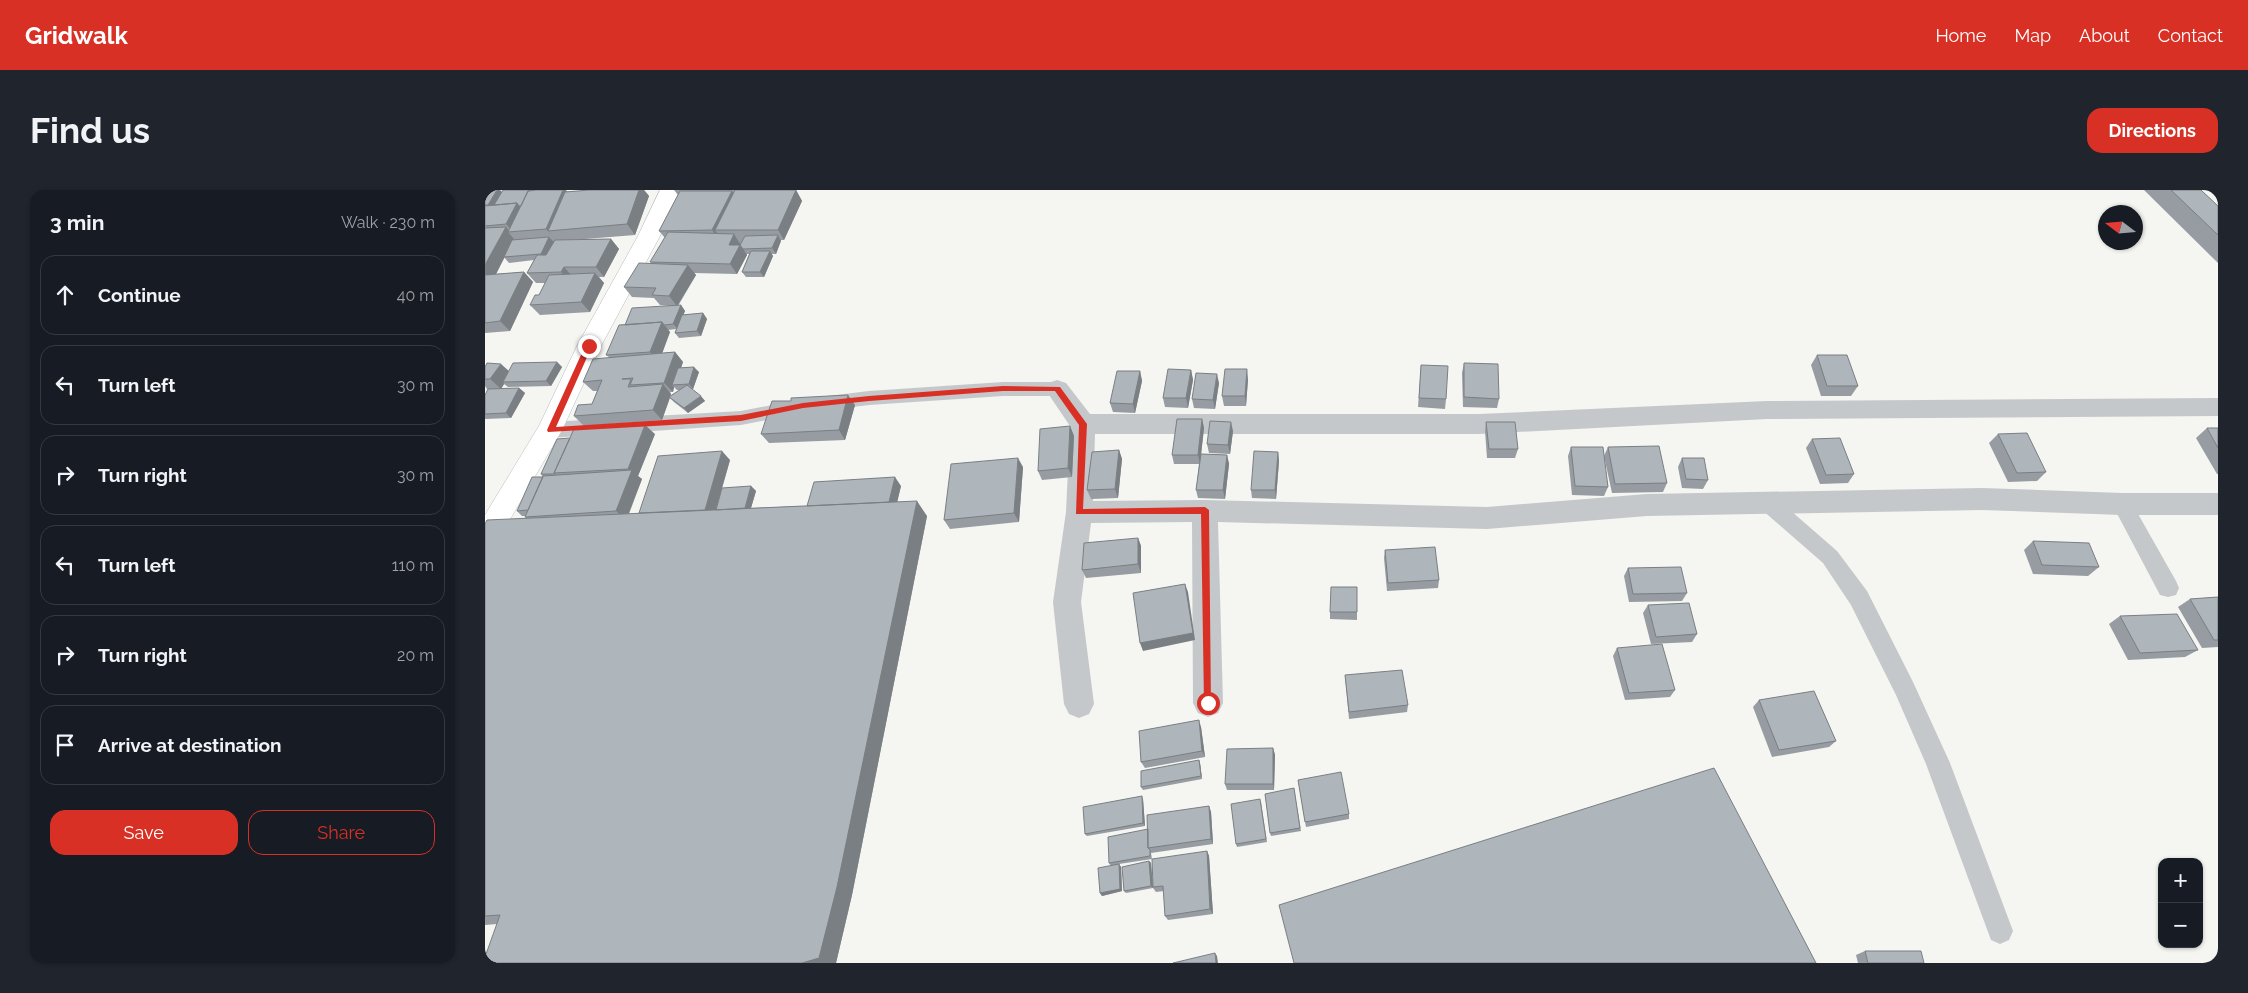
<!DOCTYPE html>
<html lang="en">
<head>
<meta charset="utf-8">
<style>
	:root { --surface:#171b24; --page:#20242c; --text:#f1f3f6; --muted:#9ea1a6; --line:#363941; --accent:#d93025 }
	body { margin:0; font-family:Raleway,sans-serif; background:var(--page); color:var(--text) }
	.controls { position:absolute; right:15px; bottom:15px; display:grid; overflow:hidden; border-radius:10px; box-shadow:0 1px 4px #0004 }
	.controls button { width:45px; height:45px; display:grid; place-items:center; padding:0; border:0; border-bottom:1px solid var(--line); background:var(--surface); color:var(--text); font:25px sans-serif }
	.compass { position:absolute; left:1613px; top:15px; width:45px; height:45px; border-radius:50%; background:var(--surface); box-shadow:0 1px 4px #0004; rotate:286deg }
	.stop { position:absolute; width:15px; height:15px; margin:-11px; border:4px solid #d93025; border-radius:50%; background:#fff }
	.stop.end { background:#d93025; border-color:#fff; box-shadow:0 1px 5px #0008 }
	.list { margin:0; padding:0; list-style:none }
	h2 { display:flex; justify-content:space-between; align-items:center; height:65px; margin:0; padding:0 20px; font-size:21px }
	h2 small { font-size:16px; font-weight:400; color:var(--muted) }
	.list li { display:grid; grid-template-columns:32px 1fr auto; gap:15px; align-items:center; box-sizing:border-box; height:80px; margin:0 10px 10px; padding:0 10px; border:1px solid var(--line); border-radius:15px }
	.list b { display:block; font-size:19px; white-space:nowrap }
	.list em { font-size:16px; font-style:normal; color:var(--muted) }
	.actions { display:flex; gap:10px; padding:15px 20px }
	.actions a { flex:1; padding:11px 0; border:1px solid var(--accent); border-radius:15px; text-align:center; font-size:18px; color:var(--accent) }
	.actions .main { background:var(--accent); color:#fff }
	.icon { flex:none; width:28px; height:28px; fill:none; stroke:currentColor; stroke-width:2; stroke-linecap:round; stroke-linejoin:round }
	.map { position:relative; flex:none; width:1733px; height:773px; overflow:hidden; border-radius:15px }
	header { display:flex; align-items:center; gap:30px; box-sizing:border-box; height:70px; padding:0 25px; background:var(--accent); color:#fff }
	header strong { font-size:24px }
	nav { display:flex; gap:28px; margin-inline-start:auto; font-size:18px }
	.intro { display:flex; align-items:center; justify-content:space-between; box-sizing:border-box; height:120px; padding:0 30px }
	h1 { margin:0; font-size:35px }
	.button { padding:12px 22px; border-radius:15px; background:var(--accent); color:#fff; font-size:18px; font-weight:700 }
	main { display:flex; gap:30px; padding:0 30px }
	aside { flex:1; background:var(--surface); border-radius:15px; box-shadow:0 1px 4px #0004 }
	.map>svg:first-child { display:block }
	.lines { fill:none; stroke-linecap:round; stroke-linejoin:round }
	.secondary-casing { stroke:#b6bbc0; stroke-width:1 }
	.lane { fill:#c4c8cb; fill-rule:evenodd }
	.street { fill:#c4c8cb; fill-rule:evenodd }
	.secondary { fill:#fff; fill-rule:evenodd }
	.wall { fill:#969ca1; fill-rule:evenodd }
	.shaded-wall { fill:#7a7f83 }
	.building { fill:#aeb5bb; stroke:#7a7f83 }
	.route { fill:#d93025 }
</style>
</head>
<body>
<header>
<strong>Gridwalk</strong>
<nav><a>Home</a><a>Map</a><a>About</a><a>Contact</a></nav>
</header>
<div class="intro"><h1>Find us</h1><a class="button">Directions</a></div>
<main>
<aside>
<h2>3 min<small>Walk · 230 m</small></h2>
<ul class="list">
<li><svg class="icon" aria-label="ahead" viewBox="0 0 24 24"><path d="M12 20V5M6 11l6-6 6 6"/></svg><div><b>Continue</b></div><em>40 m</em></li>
<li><svg class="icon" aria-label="left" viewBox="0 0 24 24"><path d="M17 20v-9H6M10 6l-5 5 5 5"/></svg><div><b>Turn left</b></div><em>30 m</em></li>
<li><svg class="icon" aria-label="right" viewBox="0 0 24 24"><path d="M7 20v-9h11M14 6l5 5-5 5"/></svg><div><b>Turn right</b></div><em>30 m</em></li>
<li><svg class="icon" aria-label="left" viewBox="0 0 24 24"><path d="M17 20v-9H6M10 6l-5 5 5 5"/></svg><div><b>Turn left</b></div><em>110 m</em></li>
<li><svg class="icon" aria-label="right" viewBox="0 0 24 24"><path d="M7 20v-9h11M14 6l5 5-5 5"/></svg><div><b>Turn right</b></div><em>20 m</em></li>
<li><svg class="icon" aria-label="arrive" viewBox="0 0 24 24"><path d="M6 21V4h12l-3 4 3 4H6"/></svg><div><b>Arrive at destination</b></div></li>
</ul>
<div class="actions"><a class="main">Save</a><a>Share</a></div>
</aside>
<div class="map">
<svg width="1733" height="773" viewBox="0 0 1733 773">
	<rect width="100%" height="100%" fill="#f5f5f1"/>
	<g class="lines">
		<defs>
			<path id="secondary" d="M175,0H195L175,46L116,156L77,240L9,357L0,360V325L54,236L92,156L153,46Z"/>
		</defs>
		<use href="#secondary" class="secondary-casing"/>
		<path class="lane" d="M518,192H572L579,194L581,199L579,204L572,206H518L384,215L318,223L256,235L65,248L58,245L55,240L58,235L65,232L256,221L318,209L384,201Z
			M1283,305L1290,307L1352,361L1382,401L1428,492L1465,573L1528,741L1524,750L1515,754L1506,750L1441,574L1411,505L1366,415L1338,373L1276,319L1273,313L1276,307Z
			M1637,306L1644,308L1691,391L1694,398L1691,405L1683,407L1675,405L1627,314L1630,308Z"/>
		<path class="street" d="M572,190L581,193L605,224H994L1282,211L1733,208V226L1282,229L994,244H610L608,311L720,310L1002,317L1162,304L1497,298L1637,303H1733V325H1637L1497,320L1162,326L1002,339L733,332L738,513L733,523L723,527L713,523L708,513L707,332L606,333L596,412L609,514L604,524L594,528L584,524L579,514L568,412L581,322L585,236L560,199L563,193Z"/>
		<use href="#secondary" class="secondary"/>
	</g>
	<path class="wall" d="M0,0H15L17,2H82L104,0H159L164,6L150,45L100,49H126L134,59L119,87H114L119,93L105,122L55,125L45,115L54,105L60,93H51L42,83L49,70L24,73L19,67L11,84L39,82L48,92L25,141L0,143Z
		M189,0H311L317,11L299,50H296L291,64H286L288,66L279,87H261L257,82L264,64H262V65L252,84L209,83L211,85L193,116L196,115L200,121L198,125L218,123L222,129L216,146L194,148L190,143L191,139L183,140L185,142L177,163L190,162L198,172L196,178L214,182L208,199H206L220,211L203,223L189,212L185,208L177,230L99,236L89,226L107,214L112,201H108L98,192L124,167L121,165L140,135L187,116L175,115L169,108L147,107L139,97L167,73L165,72L180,48L174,41L193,5ZM189,197L192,200H195L185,206L186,204L185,202H188Z
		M1659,0H1716L1733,16V73Z
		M1332,165L1373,196L1366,206H1336L1326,175Z
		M72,172L77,177L66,196L23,197L19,194L16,199L34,198L40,203L26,228L0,229V205L9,199H2L0,196V177L24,181Z
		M979,173L1014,209L1012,218L978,217L977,183Z
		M936,175L961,209L960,219L933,217Z
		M706,180L708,190L703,218L680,217L678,208Z
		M655,181L657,191L650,223L628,222L625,213Z
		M763,189L761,216H739L737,206Z
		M734,193L730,219L709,218L707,209Z
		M370,215L360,250L284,253L276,244Z
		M717,229L719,238L716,264L742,265L744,274L740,309L713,308L711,300L714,274H689L687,265Z
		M1001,232L1033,259L1030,268H1002L1000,241Z
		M585,236L589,246L587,287L557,290L553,281Z
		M1722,238H1733V284H1732L1711,248Z
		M748,241L745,264L724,263L722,254Z
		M170,244L153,286L157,289L144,324L154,323L245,270L231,320L266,296L271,301L266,318L322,316L416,296L412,311L442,326L367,705L351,773H0L12,734L0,735V334L41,328L40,327L41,326H37L32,321L58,287L56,284Z
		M1513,244L1561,282L1552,291L1523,292L1504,253Z
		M1327,249L1369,284L1363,293L1335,294L1321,258Z
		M1086,257L1123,297L1119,306L1087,305L1083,266Z
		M1123,257L1182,293L1178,302L1127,303L1119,266Z
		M634,260L637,269L633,308L606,309L602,300Z
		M793,262L794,271L791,309L767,308L766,300Z
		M1197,268L1223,290L1218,299L1197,298L1193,277Z
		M538,277L534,332L465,339L459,330Z
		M653,348L656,356V383L601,388L597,380Z
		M1548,351L1614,377L1603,386L1548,384L1539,360Z
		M900,360L954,390L953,398L902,401L899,368Z
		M1143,378L1202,403L1197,411L1144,412L1139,386Z
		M872,397V430L845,429V422Z
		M1733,407V457L1717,458L1693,417L1705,409Z
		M1163,415L1212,444L1207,452L1166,454L1158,423Z
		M1635,426L1713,460L1700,467L1643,470L1624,434Z
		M1132,458L1190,500L1185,507L1140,510L1128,466Z
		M860,485L923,515L922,522L864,529Z
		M1274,510L1351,551L1344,557L1287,567L1268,517Z
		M716,537L720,567L660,578L656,572Z
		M788,558L790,565L789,600H742L740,594Z
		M714,570L715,573L717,589L658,600L656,597Z
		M813,590L864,624V629L821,637Z
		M809,598L816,641L786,646L785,643Z
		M658,609L660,636L602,646L600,644Z
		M776,612L782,652L752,657L751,654Z
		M724,616L726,622L728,654L666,663L667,669L634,674L636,677L637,701L617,706L615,703L626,676L624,673L663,639Z
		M722,661L724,666L728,724L683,730L680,726L679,701L671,702L668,698L641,703L639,701L664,671L666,673L667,689Z
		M1380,761L1439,773H1373L1371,765Z"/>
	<path class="shaded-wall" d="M12,0H15L18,4L8,20L3,15Z
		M78,0H81L87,8L63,41L70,49L61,39Z
		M154,0H159L164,6L150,45L142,34Z
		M311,0L317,11L299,50L293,40Z
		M247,1L253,11L230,40L236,49L235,51L227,40Z
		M32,13L41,24L28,42L21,34Z
		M21,37L25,42H23L29,49L7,92L0,85V75Z
		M249,44L262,65L252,84L245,74L244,55Z
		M293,45L296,51L291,64L287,58Z
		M64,47L69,52L61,69L56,64Z
		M126,49L134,59L119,87L111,77Z
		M285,61L288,66L279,87L275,82Z
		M203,75L211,85L192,116L184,106Z
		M79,77L88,87L85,92L76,82Z
		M39,82L48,92L25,141L15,131Z
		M110,83L119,93L105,122L96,112Z
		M196,115L200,121L193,139L188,134Z
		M218,123L222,129L216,146L212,141Z
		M177,132L185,142L174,172L165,162Z
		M190,162L198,172L190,195H187L189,197L188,202L179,193Z
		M72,172L77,177L66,196L61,191Z
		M16,174L26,183L18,192L19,194L16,199L5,189Z
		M209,177L214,182L208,199L204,194Z
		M762,179L763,189L761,216L760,206Z
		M706,180L708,190L703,218L701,208Z
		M655,181L657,191L650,223L648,214Z
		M732,184L734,193L730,219L728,210Z
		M178,194L186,204L177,230L168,220Z
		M34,198L40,203L26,228L21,223Z
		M363,205L370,215L360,250L354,240Z
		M216,206L220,211L203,223L199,218Z
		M717,229L719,238L715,274L713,265Z
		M746,232L748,241L745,264L743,255Z
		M160,235L170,244L153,286L157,289L141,330L131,321L146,282L143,279Z
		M585,236L589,246L587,287L583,278Z
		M634,260L637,269L633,308L630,299Z
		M237,261L245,270L228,329L220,320Z
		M793,262L794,271L791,309L790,300Z
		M742,265L744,274L740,309L738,300Z
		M533,268L538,277L534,332L529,323Z
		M410,287L416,296L410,322L403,313Z
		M266,296L271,301L263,328L259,323Z
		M432,311L442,326L367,705L351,773H317Z
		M653,348L656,356V383L653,374Z
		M700,394L703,402L710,450L658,461L655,453Z
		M714,530L716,537L720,567L717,561Z
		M788,558L790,565L789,600L788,594Z
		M714,570L715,573L717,589L716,586Z
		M657,606L658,609L660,636L658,633Z
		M724,616L726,622L728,654L726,649Z
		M722,661L724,666L728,724L725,719Z
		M664,671L666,673L668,698L666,696Z
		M634,674L636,677L637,701L617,706L615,703Z
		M730,763L732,766L733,773H731Z"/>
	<path class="building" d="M0,0H12L3,15H0Z
		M18,0H48L43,1L36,16H34L32,13L9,15Z
		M53,0H78L61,39L23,42L43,1Z
		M104,0H154L142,34L63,41L80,2Z
		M250,0H311L293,40H230Z
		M1686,0H1716L1733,16V45Z
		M195,1H247L227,40L174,41Z
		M32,13L21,34L0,36V16Z
		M21,37L0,75V38Z
		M183,42L249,44L244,55H255L245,74L165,72Z
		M293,45L287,58L258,59L255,55L260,46Z
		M64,47L56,64L19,67L27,50Z
		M126,49L111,77H79L76,82L42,83L52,65H61L70,50Z
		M266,61H285L275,82H257Z
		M154,73L203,75L184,106L167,105L171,98L139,97Z
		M39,82L15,131L0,133V85Z
		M110,83L96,112L45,115L50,105H54L64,85Z
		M196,115L188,134L179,135L177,132L140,135L147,118Z
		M218,123L212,141L190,143L197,125Z
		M177,132L165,162L121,165L134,135Z
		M190,162L179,193L145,195L148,188L137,189H146L143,197L178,194L168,220L89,226L93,215L107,214L117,190L98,192L108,169Z
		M1332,165H1362L1373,196H1342Z
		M72,172L61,191L18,192L28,173Z
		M2,173L16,174L5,189H0V177Z
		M979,173L1013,174L1014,209L979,207Z
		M936,175L963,176L961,209L934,208Z
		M209,177L204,194L187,195L193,178Z
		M683,179L706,180L701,208H678Z
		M740,179H762L760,206H737Z
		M632,181H655L648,214L625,213Z
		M711,183L732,184L728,210L707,209Z
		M202,195L216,206L199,218L184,207Z
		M34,198L21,223L0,224V205L3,199Z
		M363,205L354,240L276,244L287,211H306V208Z
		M692,229H717L713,265H687Z
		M725,231L746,232L743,255L722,254Z
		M1001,232H1030L1033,259H1004Z
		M160,235L143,279L69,283L89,239Z
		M585,236L583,278L553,281L555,239Z
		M1722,238H1733V258Z
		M1542,243L1561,282L1532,283L1513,244Z
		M85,248L69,283L70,284H56L72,249Z
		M1355,248L1369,284L1341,285L1327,249Z
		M1174,256L1182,293L1130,294L1123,257Z
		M1086,257H1118L1123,297L1090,296Z
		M634,260L630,299L602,300L607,262Z
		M237,261L220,320L154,323L173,266Z
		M769,261L793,262L790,300H766Z
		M716,264L742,265L738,300H711Z
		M533,268L529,323L459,330L466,274Z
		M1197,268H1219L1223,290L1201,289Z
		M147,280L131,321L40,327L58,286Z
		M47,287H58L43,320L32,321Z
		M410,287L404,312L322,316L329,292Z
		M266,296L260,318L231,320L237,298Z
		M432,311L352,697L334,768L317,773H0V767L15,725L0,726V334L2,330Z
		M653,348V374L597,380L599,353Z
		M1548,351L1604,353L1614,377L1557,375Z
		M950,357L954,390L903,393L900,360Z
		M1196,377L1202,403L1148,404L1143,378Z
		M700,394L708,443L655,453L648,403Z
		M846,397H872V422H845Z
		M1733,407V450H1729L1705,409Z
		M1204,413L1212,444L1171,447L1163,415Z
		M1692,424L1713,460L1655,463L1635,426Z
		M1177,454L1190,500L1144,503L1132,458Z
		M917,480L923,515L864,522L860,485Z
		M1329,501L1351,551L1294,560L1274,510Z
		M714,530L717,561L656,572L654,541Z
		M788,558V594H740L742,559Z
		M714,570L716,586L656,597V581Z
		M1229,578L1331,773H809L794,715Z
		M856,582L864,624L820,632L813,590Z
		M809,598L815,638L785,643L780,604Z
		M657,606L658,633L600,644L598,617Z
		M775,609L781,649L751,654L746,614Z
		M724,616L726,649L663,658L662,625Z
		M663,639V658L665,660V666L624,673L623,647Z
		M722,661L725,719L680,726L678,696L668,697L667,669Z
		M664,671L666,696L639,701L637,677Z
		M634,674L635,699L615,703L613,678Z
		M1380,761H1436L1439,773H1383Z
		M730,763L731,773H688Z"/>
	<path class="route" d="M104,153L107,156L71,237L256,225L318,213L384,206L518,196L575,197L602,234L598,319L720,317L724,320L726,516H720L719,513L716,324H591L594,235L570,201H518L384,211L318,218L256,231L63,242L62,240L100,156Z"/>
</svg>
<div class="controls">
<button>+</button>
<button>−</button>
</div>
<svg class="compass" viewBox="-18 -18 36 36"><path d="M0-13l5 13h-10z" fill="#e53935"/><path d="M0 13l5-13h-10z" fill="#9ea1a6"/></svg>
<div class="stop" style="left:723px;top:513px"></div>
<div class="stop end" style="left:104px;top:156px"></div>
</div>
</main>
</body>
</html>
